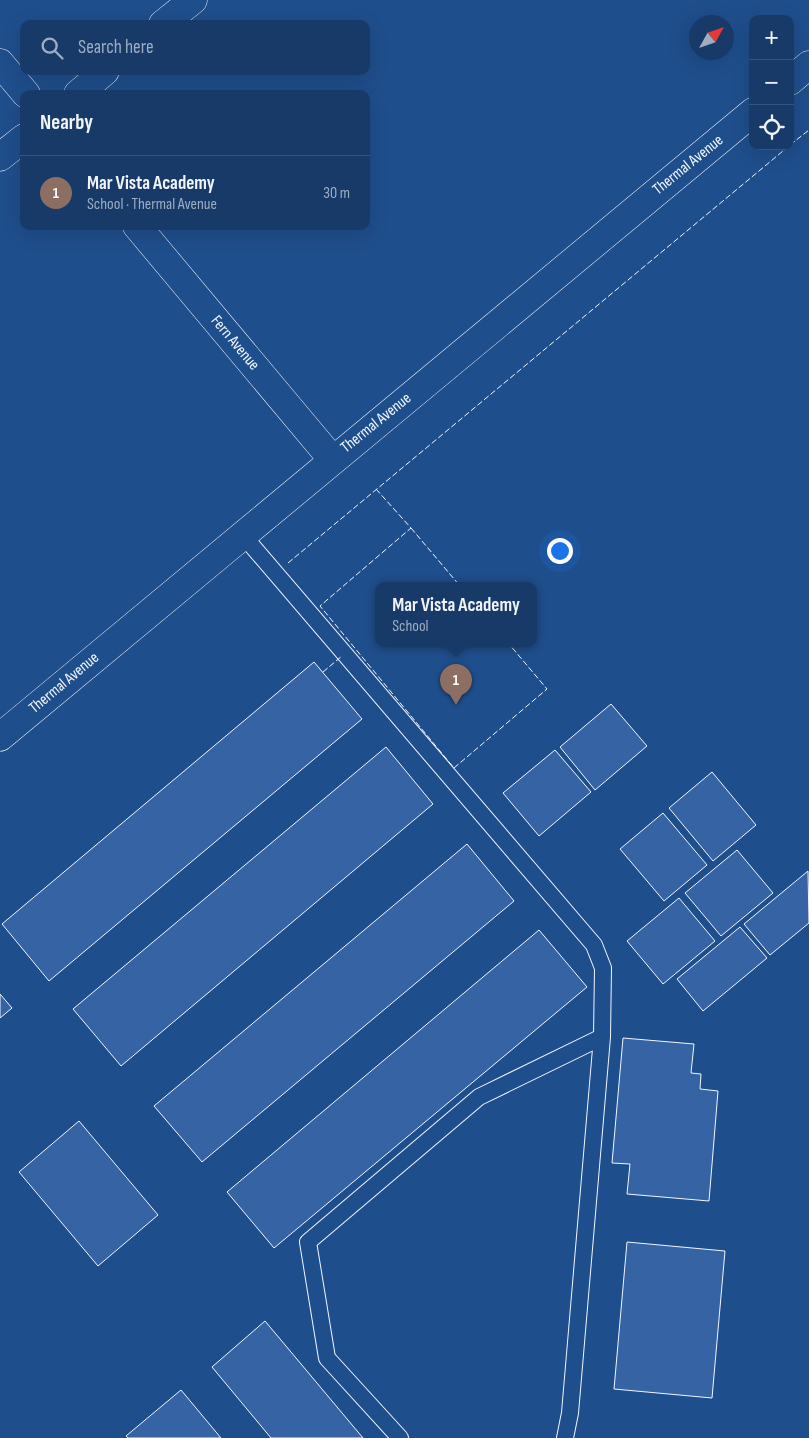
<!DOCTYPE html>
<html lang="en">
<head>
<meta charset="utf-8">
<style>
	:root { --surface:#173a69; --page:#244571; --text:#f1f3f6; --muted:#9eadc0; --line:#36547d; --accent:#e797bd }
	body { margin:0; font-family:"Sofia Sans Condensed",sans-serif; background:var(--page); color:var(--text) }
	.controls { position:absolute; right:15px; top:15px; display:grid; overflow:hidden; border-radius:10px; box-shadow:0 5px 20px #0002 }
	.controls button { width:45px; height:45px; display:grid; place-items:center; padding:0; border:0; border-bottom:1px solid var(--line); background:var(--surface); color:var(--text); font:25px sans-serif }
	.compass { position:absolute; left:689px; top:15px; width:45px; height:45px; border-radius:50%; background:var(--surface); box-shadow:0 5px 20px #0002; rotate:50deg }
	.you { position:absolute; left:559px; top:550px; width:18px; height:18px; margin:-12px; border:4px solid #fff; border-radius:50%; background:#1a73e8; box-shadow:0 0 0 8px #1a73e833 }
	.badge { display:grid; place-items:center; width:32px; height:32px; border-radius:50%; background:var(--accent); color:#fff; font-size:16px; font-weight:700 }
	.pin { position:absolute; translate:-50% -41px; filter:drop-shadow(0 1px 2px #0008) }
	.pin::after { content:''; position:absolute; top:26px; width:18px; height:15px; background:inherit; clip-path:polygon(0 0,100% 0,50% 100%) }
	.popup { position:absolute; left:375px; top:582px; width:162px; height:65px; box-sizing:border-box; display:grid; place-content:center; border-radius:10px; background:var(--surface); filter:drop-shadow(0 1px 4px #0005); font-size:16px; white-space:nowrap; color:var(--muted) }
	.popup b { font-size:19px; color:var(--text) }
	.popup::after { content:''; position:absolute; left:50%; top:100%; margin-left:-10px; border:10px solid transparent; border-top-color:var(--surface) }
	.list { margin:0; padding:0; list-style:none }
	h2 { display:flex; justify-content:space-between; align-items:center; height:65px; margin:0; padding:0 20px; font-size:21px }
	h2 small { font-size:16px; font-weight:400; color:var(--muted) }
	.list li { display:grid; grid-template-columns:32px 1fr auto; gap:15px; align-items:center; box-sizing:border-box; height:75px; padding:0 20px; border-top:1px solid var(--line) }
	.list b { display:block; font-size:19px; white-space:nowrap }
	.list p { margin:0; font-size:16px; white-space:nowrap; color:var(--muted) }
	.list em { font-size:16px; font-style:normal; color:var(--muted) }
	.icon { flex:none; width:28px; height:28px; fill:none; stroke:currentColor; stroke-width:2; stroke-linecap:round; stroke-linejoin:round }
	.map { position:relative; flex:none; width:809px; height:1438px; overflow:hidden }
	.search { position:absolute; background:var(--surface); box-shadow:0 5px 20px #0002; left:20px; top:20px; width:350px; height:55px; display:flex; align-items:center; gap:12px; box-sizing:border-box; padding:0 18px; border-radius:10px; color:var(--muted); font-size:19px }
	.panel { position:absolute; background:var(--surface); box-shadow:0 5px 20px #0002; left:20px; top:90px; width:350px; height:140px; border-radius:10px }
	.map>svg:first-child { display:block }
	.building { fill:#3563a3; stroke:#f2f6ff }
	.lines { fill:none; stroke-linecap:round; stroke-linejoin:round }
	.lane-casing { stroke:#f2f6ff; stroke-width:18 }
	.street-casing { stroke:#f2f6ff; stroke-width:29 }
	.secondary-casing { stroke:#f2f6ff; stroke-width:29 }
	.lane { stroke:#1f4e8c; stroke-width:16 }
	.street { stroke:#1f4e8c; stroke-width:28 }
	.secondary { stroke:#1f4e8c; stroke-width:28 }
	.fence { stroke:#f2f6ff; stroke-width:1; stroke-dasharray:6 2.5; stroke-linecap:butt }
	.labels { text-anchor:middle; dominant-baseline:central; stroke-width:4; stroke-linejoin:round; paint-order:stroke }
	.street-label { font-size:16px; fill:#f2f6ff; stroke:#1f4e8c }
</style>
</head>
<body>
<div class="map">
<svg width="809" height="1438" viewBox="0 0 809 1438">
	<rect width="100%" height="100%" fill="#1f4e8c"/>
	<path class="building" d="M314,662L362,719L49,981L2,924Z
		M611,704L647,746L595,790L560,747Z
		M386,747L433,804L121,1066L73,1009Z
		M555,750L591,792L539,836L503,793Z
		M712,772L756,825L713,861L669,808Z
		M663,813L707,865L664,901L620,849Z
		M467,844L514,901L202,1162L154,1106Z
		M737,850L773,893L721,936L685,893Z
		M808,871L809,923L770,955L744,924Z
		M679,898L715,941L663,984L627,941Z
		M740,927L767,958L703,1011L677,979Z
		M539,930L587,987L274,1248L227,1192Z
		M0,994L12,1008L0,1018Z
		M623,1038L694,1044L691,1073L701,1074L700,1089L718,1091L709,1201L627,1194L630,1164L612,1163Z
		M79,1121L158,1215L98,1266L19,1172Z
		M627,1242L725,1251L712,1398L614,1389Z
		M265,1321L363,1438H271L212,1367Z
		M181,1390L221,1438H128L126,1436Z"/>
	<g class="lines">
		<defs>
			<path id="lane" d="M242,534L594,945L603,968L602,1037L570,1413L565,1438
				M400,1438L327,1358L308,1242L479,1097L602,1037"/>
			<path id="street" d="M163,24L193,0
				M0,63L26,94
				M78,94L105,71
				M0,157L24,138
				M137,226L332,459"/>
			<path id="secondary" d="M790,81L809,65
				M0,737L753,112"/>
		</defs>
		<use href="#lane" class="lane-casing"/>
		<use href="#street" class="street-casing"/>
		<use href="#secondary" class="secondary-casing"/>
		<use href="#lane" class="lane"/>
		<use href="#street" class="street"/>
		<use href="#secondary" class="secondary"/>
		<path class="fence" d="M790,145L809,130
			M376,489L411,528L320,606L454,768L547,689L509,644
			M411,528L460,586
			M288,563L789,146
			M323,672L342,656"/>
	</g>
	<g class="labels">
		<g class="street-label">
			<text transform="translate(688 165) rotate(-39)">Thermal Avenue</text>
			<text transform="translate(235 343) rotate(50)">Fern Avenue</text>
			<text transform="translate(376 423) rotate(-39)">Thermal Avenue</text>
			<text transform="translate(64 683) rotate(-40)">Thermal Avenue</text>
		</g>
	</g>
</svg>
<div class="controls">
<button>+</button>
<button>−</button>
<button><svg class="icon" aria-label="locate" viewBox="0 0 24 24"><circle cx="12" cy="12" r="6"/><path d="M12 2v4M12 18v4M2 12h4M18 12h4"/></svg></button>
</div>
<svg class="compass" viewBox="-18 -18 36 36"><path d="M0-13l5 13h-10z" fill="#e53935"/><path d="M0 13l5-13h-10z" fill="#9eadc0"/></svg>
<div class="you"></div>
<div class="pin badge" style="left:456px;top:705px;background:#8d6e63">1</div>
<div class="popup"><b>Mar Vista Academy</b>School</div>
<div class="search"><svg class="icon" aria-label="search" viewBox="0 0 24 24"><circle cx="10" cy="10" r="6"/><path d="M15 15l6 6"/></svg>Search here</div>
<section class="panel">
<h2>Nearby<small></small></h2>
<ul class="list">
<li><span class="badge" style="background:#8d6e63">1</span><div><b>Mar Vista Academy</b><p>School · Thermal Avenue</p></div><em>30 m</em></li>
</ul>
</section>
</div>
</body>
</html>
